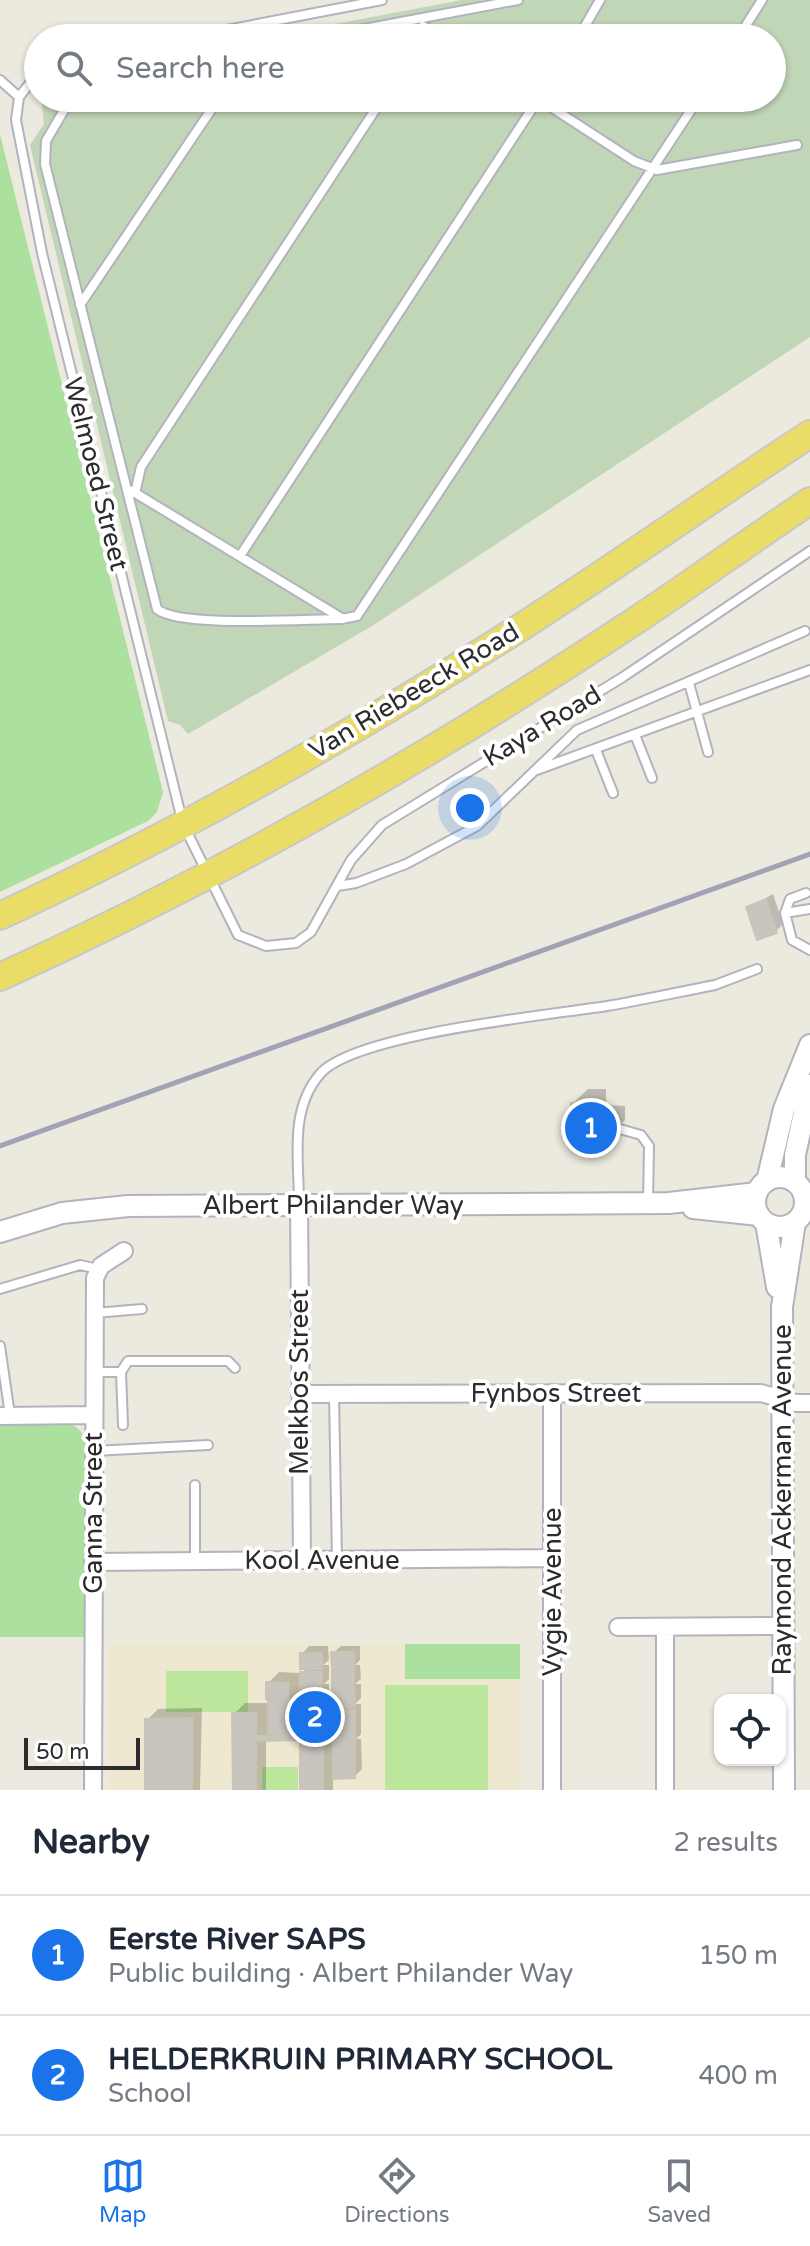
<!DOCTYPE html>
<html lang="en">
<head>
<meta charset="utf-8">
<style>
	:root { --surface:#fff; --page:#f2f2f3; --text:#1f2937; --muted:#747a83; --line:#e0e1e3; --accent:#1a73e8 }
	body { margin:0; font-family:"Varela Round",sans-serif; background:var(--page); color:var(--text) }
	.controls { position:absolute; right:24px; bottom:24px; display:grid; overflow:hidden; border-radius:16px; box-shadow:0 2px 6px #0004 }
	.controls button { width:72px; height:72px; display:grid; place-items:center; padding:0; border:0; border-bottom:2px solid var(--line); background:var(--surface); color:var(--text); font:40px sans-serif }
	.scale { position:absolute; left:24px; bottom:20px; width:116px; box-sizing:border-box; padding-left:8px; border:4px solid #2c2c2c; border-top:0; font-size:22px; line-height:28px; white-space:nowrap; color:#2c2c2c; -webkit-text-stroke:6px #fff; paint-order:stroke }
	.you { position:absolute; left:470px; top:808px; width:28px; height:28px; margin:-20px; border:6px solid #fff; border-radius:50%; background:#1a73e8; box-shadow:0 0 0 12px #1a73e833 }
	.badge { display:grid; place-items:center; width:52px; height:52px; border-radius:50%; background:var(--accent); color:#fff; font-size:26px; font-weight:700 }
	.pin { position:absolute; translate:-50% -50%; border:4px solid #fff; box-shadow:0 2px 8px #0006 }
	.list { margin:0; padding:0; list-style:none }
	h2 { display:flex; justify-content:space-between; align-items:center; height:104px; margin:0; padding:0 32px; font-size:34px }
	h2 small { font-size:26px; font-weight:400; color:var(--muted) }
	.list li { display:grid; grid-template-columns:52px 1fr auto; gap:24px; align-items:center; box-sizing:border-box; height:120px; padding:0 32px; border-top:2px solid var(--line) }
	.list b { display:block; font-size:30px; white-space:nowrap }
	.list p { margin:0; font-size:26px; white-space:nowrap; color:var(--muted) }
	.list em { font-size:26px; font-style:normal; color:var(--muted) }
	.icon { flex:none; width:44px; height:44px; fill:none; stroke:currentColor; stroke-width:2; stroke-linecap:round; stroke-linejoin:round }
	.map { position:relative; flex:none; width:810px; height:1790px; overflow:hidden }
	.search { position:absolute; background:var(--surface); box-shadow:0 2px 6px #0004; left:24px; right:24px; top:24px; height:88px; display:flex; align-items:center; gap:20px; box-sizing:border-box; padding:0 28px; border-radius:44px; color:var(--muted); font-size:30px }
	.sheet { height:344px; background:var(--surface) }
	nav { display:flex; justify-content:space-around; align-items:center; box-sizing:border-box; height:112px; border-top:2px solid var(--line); background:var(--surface); font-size:22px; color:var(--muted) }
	nav a { display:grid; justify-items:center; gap:4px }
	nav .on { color:var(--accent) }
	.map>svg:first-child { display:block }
	.education { fill:#ede8cf }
	.green { fill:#ace09f }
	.cemetery { fill:#c1d5b7 }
	.pitch { fill:#bce69b }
	.shadow { fill:#0003; fill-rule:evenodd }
	.building { fill:#c8c5be; stroke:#c8c5b8; stroke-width:2 }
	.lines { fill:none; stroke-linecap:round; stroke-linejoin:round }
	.service-casing { stroke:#b2b3be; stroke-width:12 }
	.minor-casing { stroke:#b2b3be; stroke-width:20 }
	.tertiary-casing { stroke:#b2b3be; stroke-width:24 }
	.primary-casing { stroke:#c8c8c8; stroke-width:30 }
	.service { stroke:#fff; stroke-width:8 }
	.minor { stroke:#fff; stroke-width:16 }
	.tertiary { stroke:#fff; stroke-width:20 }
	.primary { stroke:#e9dd67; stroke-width:26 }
	.rail { stroke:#a2a2b5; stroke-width:5 }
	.labels { text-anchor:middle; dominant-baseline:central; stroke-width:8; stroke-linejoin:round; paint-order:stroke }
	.street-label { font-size:26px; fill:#2c2c2c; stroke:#fff }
</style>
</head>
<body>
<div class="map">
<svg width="810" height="1790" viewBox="0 0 810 1790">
	<rect width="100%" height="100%" fill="#ece9df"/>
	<path class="education" d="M109,1643L520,1644V1790H109Z"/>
	<path class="green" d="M0,134L163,792L157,812L148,821L0,892Z
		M0,1421C25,1421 73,1411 85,1438L88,1637H0Z
		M405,1644H520V1679H405Z"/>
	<path class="cemetery" d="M462,0H810V337L372,626L188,734L180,725L168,721L30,145L44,124L42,105L46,98H772V38H261Z"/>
	<path class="pitch" d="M166,1671H248V1712H166Z
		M385,1685H488V1790H385Z
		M262,1767H298V1790H262Z"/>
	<path class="shadow" d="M773,894L783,924L776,931L748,908Z
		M588,1089H606V1105L625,1106V1120L610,1134H601L591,1144L573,1103Z
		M309,1646H328L329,1660L323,1665H329V1679L324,1684H329V1699L334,1698V1691L339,1686L334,1672L339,1667L333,1653L341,1646H360V1660L355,1665H360L361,1679L355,1684H361V1698L355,1704H361V1734L356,1739H361L362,1769L355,1776L333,1777V1790H302V1738L266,1739V1790H235L234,1714L245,1703H269L268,1683L279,1672L299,1673V1676L308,1667L302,1654ZM307,1686L299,1695V1687Z
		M202,1708L200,1790H149L147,1720L158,1709Z"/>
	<path class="building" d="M766,899L777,933L757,940L746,907Z
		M571,1103H592V1119L611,1120V1136H593L592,1146L571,1145Z
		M331,1652H354V1669H332Z
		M300,1653H322V1669H300Z
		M332,1671H354V1688H332Z
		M300,1672H322V1688H300Z
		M266,1682L289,1683L288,1699H266Z
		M300,1690H322L323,1707H301Z
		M332,1690H354L355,1707L332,1708Z
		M268,1700H289V1733L286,1736H300V1709H323V1790H300V1740L256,1741V1790H233L232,1713H256V1736H272L268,1733Z
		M332,1710H355V1743H333Z
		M192,1718V1790H145V1719Z
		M333,1745H355V1778L333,1779Z"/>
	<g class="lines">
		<defs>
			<path id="service" d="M423,26L443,38
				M185,38L382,0
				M316,38L518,0
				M578,38L600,0
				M738,38L762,0
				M38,73L19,97L16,120L42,253L183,824L238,935L266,946L296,943L311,932L351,860L382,825L623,677L810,551
				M0,80L19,97
				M71,98L46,141L45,164L157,609C179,628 305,619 341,619L357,616L699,98
				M537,98L634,161L657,170L797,145
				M80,305L219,98
				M132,491L343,619
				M135,493L141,467L383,98
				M240,556L539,98
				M689,683L708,752
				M635,735L652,778
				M596,750L613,793
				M534,771L810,670
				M338,886L356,883L406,864L477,826L577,730L805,631
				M810,909L785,913L792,940L810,950
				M785,913L790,899L806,893
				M620,1129L641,1135L649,1146L648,1202
				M299,1203C299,1159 289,1110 320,1074C354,1034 550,1015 607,1006C643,1000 679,992 715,985L757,969
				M0,1289L80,1265L98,1269
				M95,1313L142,1309
				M0,1346L10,1415
				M94,1372H121
				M334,1394L337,1559
				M123,1425L121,1372L128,1361H228L235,1368
				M93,1451L208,1445
				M195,1485V1561"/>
			<path id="minor" d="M299,1204L302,1560
				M552,1393V1790
				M300,1394L761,1393L796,1403H810
				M0,1416L92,1415
				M93,1562L552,1558
				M618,1627L782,1626
				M665,1628V1790
				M93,1790L95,1278L101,1266L124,1251"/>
			<path id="tertiary" d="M755 1202a25 25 0 1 1 50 0a25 25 0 1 1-50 0Z
				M767,1181L784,1109L810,1045
				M795,1182V1155L810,1085
				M693,1208L759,1215
				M766,1223L777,1287
				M0,1232L62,1213L128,1206L669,1203L757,1193
				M784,1790L782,1307L795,1222"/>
			<path id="primary" d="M0,916C179,833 351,735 518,629C617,566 712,498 810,434
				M0,977C220,877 433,755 635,621C694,582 751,540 810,501"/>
		</defs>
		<use href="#service" class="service-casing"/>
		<use href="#minor" class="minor-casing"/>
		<use href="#tertiary" class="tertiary-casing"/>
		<use href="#primary" class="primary-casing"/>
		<use href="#service" class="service"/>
		<use href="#minor" class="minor"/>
		<use href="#tertiary" class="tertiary"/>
		<use href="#primary" class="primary"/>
		<path class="rail" d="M0,1146L810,854"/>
	</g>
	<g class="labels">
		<g class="street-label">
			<text transform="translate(96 474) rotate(76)">Welmoed Street</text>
			<text transform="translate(414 691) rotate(-31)">Van Riebeeck Road</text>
			<text transform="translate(542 726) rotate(-31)">Kaya Road</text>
			<text x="333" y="1205">Albert Philander Way</text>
			<text transform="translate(299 1382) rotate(-90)">Melkbos Street</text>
			<text x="556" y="1393">Fynbos Street</text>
			<text transform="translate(782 1500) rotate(-90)">Raymond Ackerman Avenue</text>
			<text transform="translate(93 1513) rotate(-90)">Ganna Street</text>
			<text x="322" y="1560">Kool Avenue</text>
			<text transform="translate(552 1592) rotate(-90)">Vygie Avenue</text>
		</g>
	</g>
</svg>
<div class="controls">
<button><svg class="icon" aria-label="locate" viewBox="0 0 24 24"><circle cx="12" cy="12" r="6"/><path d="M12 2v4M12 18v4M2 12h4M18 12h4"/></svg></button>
</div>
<div class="scale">50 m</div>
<div class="you"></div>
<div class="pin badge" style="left:591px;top:1128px">1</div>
<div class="pin badge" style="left:315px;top:1717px">2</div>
<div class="search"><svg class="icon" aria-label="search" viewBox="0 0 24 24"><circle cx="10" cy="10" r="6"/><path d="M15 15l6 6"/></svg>Search here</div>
</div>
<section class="sheet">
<h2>Nearby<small>2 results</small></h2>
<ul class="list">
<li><span class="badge">1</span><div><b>Eerste River SAPS</b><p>Public building · Albert Philander Way</p></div><em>150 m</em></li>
<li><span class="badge">2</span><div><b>HELDERKRUIN PRIMARY SCHOOL</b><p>School</p></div><em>400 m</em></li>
</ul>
</section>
<nav>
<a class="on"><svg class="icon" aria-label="map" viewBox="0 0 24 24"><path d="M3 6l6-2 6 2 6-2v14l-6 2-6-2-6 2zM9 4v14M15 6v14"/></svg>Map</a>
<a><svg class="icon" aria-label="directions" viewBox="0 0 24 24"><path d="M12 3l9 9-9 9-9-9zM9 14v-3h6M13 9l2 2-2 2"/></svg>Directions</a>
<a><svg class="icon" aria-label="saved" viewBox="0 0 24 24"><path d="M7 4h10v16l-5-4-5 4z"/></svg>Saved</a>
</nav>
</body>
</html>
